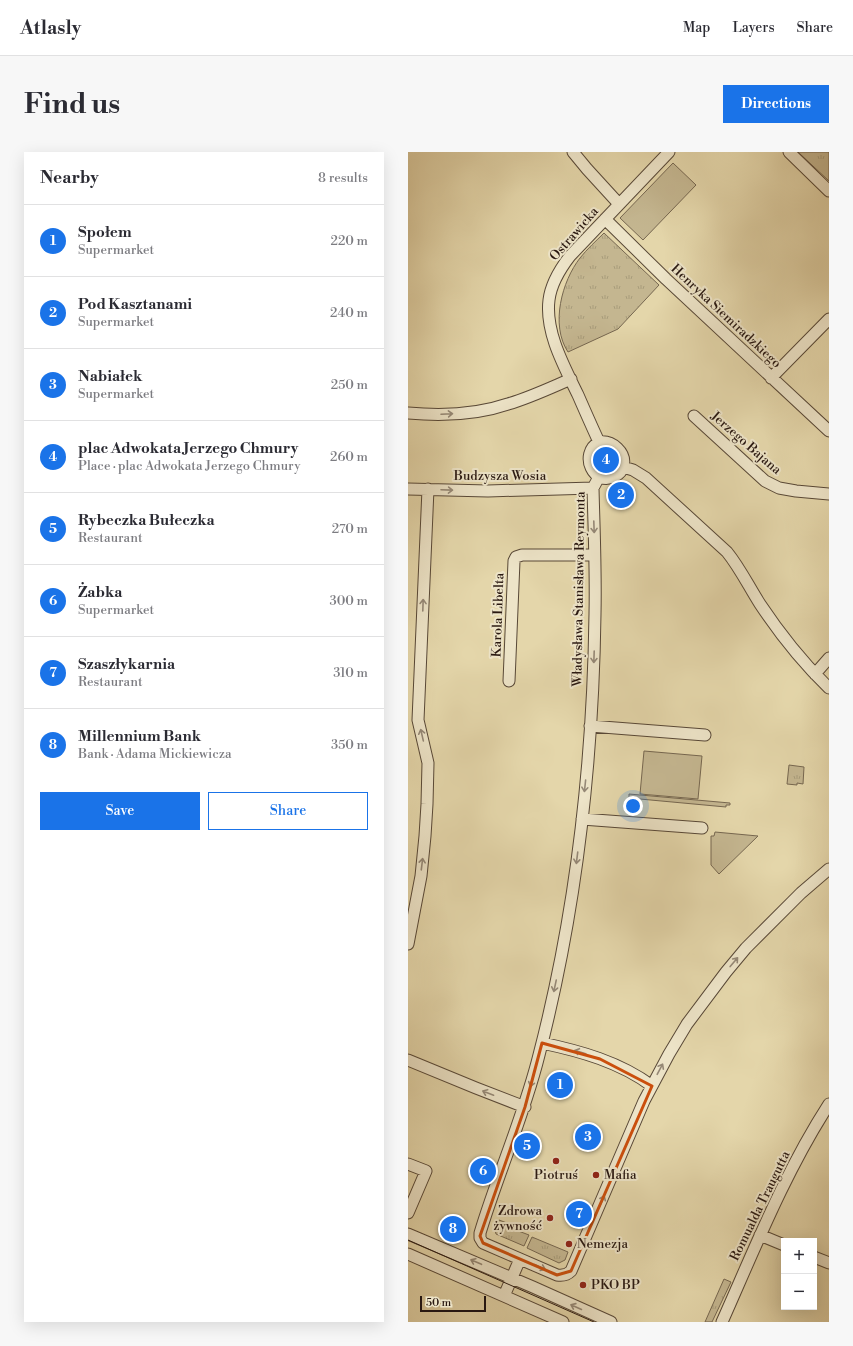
<!DOCTYPE html>
<html lang="en">
<head>
<meta charset="utf-8">
<style>
	:root { --surface:#fff; --page:#f7f7f7; --text:#2b2b33; --muted:#7c7c81; --line:#e1e1e2; --accent:#1a73e8 }
	body { margin:0; font-family:"Libre Bodoni",serif; background:var(--page); color:var(--text) }
	.controls { position:absolute; right:12px; bottom:12px; display:grid; overflow:hidden; border-radius:0px; box-shadow:0 4px 16px #0002 }
	.controls button { width:36px; height:36px; display:grid; place-items:center; padding:0; border:0; border-bottom:1px solid var(--line); background:var(--surface); color:var(--text); font:20px sans-serif }
	.scale { position:absolute; left:12px; bottom:10px; width:66px; box-sizing:border-box; padding-left:4px; border:2px solid #291811; border-top:0; font-size:11px; line-height:14px; white-space:nowrap; color:#291811; -webkit-text-stroke:3px #ede4c8; paint-order:stroke }
	.you { position:absolute; left:225px; top:654px; width:14px; height:14px; margin:-10px; border:3px solid #fff; border-radius:50%; background:#1a73e8; box-shadow:0 0 0 6px #1a73e833 }
	.badge { display:grid; place-items:center; width:26px; height:26px; border-radius:50%; background:var(--accent); color:#fff; font-size:13px; font-weight:700 }
	.pin { position:absolute; translate:-50% -50%; border:2px solid #fff; box-shadow:0 1px 4px #0006 }
	.list { margin:0; padding:0; list-style:none }
	h2 { display:flex; justify-content:space-between; align-items:center; height:52px; margin:0; padding:0 16px; font-size:17px }
	h2 small { font-size:13px; font-weight:400; color:var(--muted) }
	.list li { display:grid; grid-template-columns:26px 1fr auto; gap:12px; align-items:center; box-sizing:border-box; height:72px; padding:0 16px; border-top:1px solid var(--line) }
	.list b { display:block; font-size:15px; white-space:nowrap }
	.list p { margin:0; font-size:13px; white-space:nowrap; color:var(--muted) }
	.list em { font-size:13px; font-style:normal; color:var(--muted) }
	.actions { display:flex; gap:8px; padding:12px 16px }
	.actions a { flex:1; padding:9px 0; border:1px solid var(--accent); border-radius:0px; text-align:center; font-size:14px; color:var(--accent) }
	.actions .main { background:var(--accent); color:#fff }
	.map { position:relative; flex:none; width:421px; height:1170px; overflow:hidden; border-radius:0px }
	header { display:flex; align-items:center; gap:24px; box-sizing:border-box; height:56px; padding:0 20px; background:var(--surface); border-bottom:1px solid var(--line) }
	header strong { font-size:19px }
	nav { display:flex; gap:22px; margin-inline-start:auto; font-size:14px }
	.intro { display:flex; align-items:center; justify-content:space-between; box-sizing:border-box; height:96px; padding:0 24px }
	h1 { margin:0; font-size:28px }
	.button { padding:10px 18px; border-radius:0px; background:var(--accent); color:#fff; font-size:14px; font-weight:700 }
	main { display:flex; gap:24px; padding:0 24px }
	aside { flex:1; background:var(--surface); border-radius:0px; box-shadow:0 4px 16px #0002 }
	.map>svg:first-child { display:block }
	.grass { fill:url(#grass-tufts); stroke:#766750 }
	.garden { fill:#c4b690; stroke:#766750 }
	.lines { fill:none; stroke-linecap:round; stroke-linejoin:round }
	.minor-casing { stroke:#584837; stroke-width:13 }
	.minor { stroke:#ede4c8; stroke-width:11 }
	.tram { stroke:#291811; stroke-width:1 }
	.oneway { stroke:#958876 }
	.marked { fill:none; stroke:#cb4f0d; stroke-width:3; stroke-linejoin:round }
	.poi-dot { fill:#8f2418; stroke:#ede4c8; stroke-width:1.5 }
	.labels { text-anchor:middle; dominant-baseline:central; stroke-width:4; stroke-linejoin:round; paint-order:stroke }
	.street-label { font-size:13px; fill:#291811; stroke:#ede4c8 }
	.poi-label { font-size:13px; fill:#291811; stroke:#ede4c8; text-anchor:start }
</style>
</head>
<body>
<header>
<strong>Atlasly</strong>
<nav><a>Map</a><a>Layers</a><a>Share</a></nav>
</header>
<div class="intro"><h1>Find us</h1><a class="button">Directions</a></div>
<main>
<aside>
<h2>Nearby<small>8 results</small></h2>
<ul class="list">
<li><span class="badge">1</span><div><b>Społem</b><p>Supermarket</p></div><em>220 m</em></li>
<li><span class="badge">2</span><div><b>Pod Kasztanami</b><p>Supermarket</p></div><em>240 m</em></li>
<li><span class="badge">3</span><div><b>Nabiałek</b><p>Supermarket</p></div><em>250 m</em></li>
<li><span class="badge">4</span><div><b>plac Adwokata Jerzego Chmury</b><p>Place · plac Adwokata Jerzego Chmury</p></div><em>260 m</em></li>
<li><span class="badge">5</span><div><b>Rybeczka Bułeczka</b><p>Restaurant</p></div><em>270 m</em></li>
<li><span class="badge">6</span><div><b>Żabka</b><p>Supermarket</p></div><em>300 m</em></li>
<li><span class="badge">7</span><div><b>Szaszłykarnia</b><p>Restaurant</p></div><em>310 m</em></li>
<li><span class="badge">8</span><div><b>Millennium Bank</b><p>Bank · Adama Mickiewicza</p></div><em>350 m</em></li>
</ul>
<div class="actions"><a class="main">Save</a><a>Share</a></div>
</aside>
<div class="map">
<svg width="421" height="1170" viewBox="0 0 421 1170">
	<defs>
		<pattern id="grass-tufts" width="24" height="20" patternUnits="userSpaceOnUse"><rect width="24" height="20" fill="#c4b690"/><path d="M3 7l-1-3M5 7V3M7 7l1-3M15 17l-1-3M17 17v-4M19 17l1-3" fill="none" stroke="#a89c7b"/></pattern>
	</defs>
	<rect width="100%" height="100%" fill="#e4d6aa"/>
	<filter id="stains"><feTurbulence type="fractalNoise" baseFrequency=".005" numOctaves="4"/><feColorMatrix values="0 0 0 0 .2 0 0 0 0 .09 0 0 0 0 .02 0 0 0 .5 -.17"/></filter>
	<radialGradient id="worn" r=".72"><stop offset=".6" stop-color="#630" stop-opacity="0"/><stop offset="1" stop-color="#630" stop-opacity=".3"/></radialGradient>
	<path class="grass" d="M390,0H421V29Z
		M196,81L251,133L210,177L160,200C142,173 154,129 172,106C179,97 188,89 196,81Z
		M197,295C203,297 207,301 208,306C214,329 178,321 190,298L193,296Z
		M381,613L396,615L395,632L389,631V633L379,632Z
		M91,1068L99,1071L105,1077L121,1083L116,1094L88,1082L87,1078Z
		M124,1085L160,1100L157,1108L151,1111L119,1096Z
		M316,1127L323,1130L304,1170H297Z"/>
	<path class="garden" d="M265,11L288,33L235,88L212,66Z
		M236,599L294,604L290,647L232,642Z
		M221,642L322,651V653H318V655L221,646Z
		M307,680L350,684L311,722L303,713V684H306Z"/>
	<g class="lines">
		<defs>
			<path id="minor" d="M165,0L179,17L211,52
				M381,0L421,39
				M197,67L258,127L421,279
				M363,226L421,167
				M0,261C33,264 68,263 100,252C121,246 142,236 163,227
				M286,264L357,329L371,336L388,339L421,342
				M191,290C184,275 177,259 170,243C156,214 137,180 141,148C143,131 152,117 162,104L261,0
				M191,290C204,288 219,300 215,315C214,319 211,322 207,324C186,336 170,302 191,290Z
				M215,315L225,318L238,326L319,400C332,416 341,435 352,452C372,482 395,511 421,536
				M191,325L185,336C186,378 188,420 187,462C185,610 168,760 131,903C116,964 90,1021 72,1081V1086L75,1091L149,1123C155,1124 159,1123 163,1119L236,949L261,902L279,872L318,820L338,796L393,741L421,717
				M0,337L80,339L185,336
				M407,522L421,506
				M101,529L106,409L108,405L114,403H186
				M182,574L297,583
				M174,667L294,676
				M0,792L13,724L17,684L19,652L20,611L10,568L20,337
				M134,891C172,899 212,910 244,934
				M0,908L68,936L117,955
				M0,1012L18,1019L0,1061
				M0,1082L125,1135L203,1170
				M352,1083L376,1093
				M0,1102L155,1170
				M406,1105L421,1111
				M96,1144L112,1107
				M314,1170C347,1096 377,1020 421,952"/>
		</defs>
		<use href="#minor" class="minor-casing"/>
		<use href="#minor" class="minor"/>
		<path class="tram" d="M0,1088L186,1170"/>
	</g>
	<defs><path id="oneway-shaft" d="M-6 0H5M1.5-3L5.5 0L1.5 3" fill="none" stroke-width="1.6" stroke-linecap="round" stroke-linejoin="round"/></defs>
	<g class="oneway">
		<use href="#oneway-shaft" transform="translate(39 262) rotate(-3)"/>
		<use href="#oneway-shaft" transform="translate(39 338) rotate(2)"/>
		<use href="#oneway-shaft" transform="translate(186 375) rotate(88)"/>
		<use href="#oneway-shaft" transform="translate(15 453) rotate(-88)"/>
		<use href="#oneway-shaft" transform="translate(186 505) rotate(92)"/>
		<use href="#oneway-shaft" transform="translate(14 583) rotate(-103)"/>
		<use href="#oneway-shaft" transform="translate(177 634) rotate(96)"/>
		<use href="#oneway-shaft" transform="translate(169 706) rotate(97)"/>
		<use href="#oneway-shaft" transform="translate(14 712) rotate(-83)"/>
		<use href="#oneway-shaft" transform="translate(326 810) rotate(-50)"/>
		<use href="#oneway-shaft" transform="translate(147 834) rotate(102)"/>
		<use href="#oneway-shaft" transform="translate(172 900) rotate(-163)"/>
		<use href="#oneway-shaft" transform="translate(252 917) rotate(-62)"/>
		<use href="#oneway-shaft" transform="translate(124 929) rotate(106)"/>
		<use href="#oneway-shaft" transform="translate(80 941) rotate(-159)"/>
		<use href="#oneway-shaft" transform="translate(194 1049) rotate(-67)"/>
		<use href="#oneway-shaft" transform="translate(68 1110) rotate(-157)"/>
		<use href="#oneway-shaft" transform="translate(132 1115) rotate(24)"/>
		<use href="#oneway-shaft" transform="translate(168 1155) rotate(-156)"/>
	</g>
	<path class="marked" d="M134,891L192,907L244,934L163,1119L149,1123L75,1091L72,1084L117,955Z"/>
	<g class="poi-dot">
		<circle cx="148" cy="1009" r="4"/>
		<circle cx="188" cy="1023" r="4"/>
		<circle cx="142" cy="1066" r="4"/>
		<circle cx="161" cy="1092" r="4"/>
		<circle cx="175" cy="1133" r="4"/>
	</g>
	<g class="labels">
		<g class="street-label">
			<text transform="translate(166 82) rotate(-49)">Ostrawicka</text>
			<text transform="translate(318 164) rotate(43)">Henryka Siemiradzkiego</text>
			<text transform="translate(338 291) rotate(41)">Jerzego Bajana</text>
			<text x="92" y="324">Budzysza Wosia</text>
			<text transform="translate(171 437) rotate(-89)">Władysława Stanisława Reymonta</text>
			<text transform="translate(90 463) rotate(-88)">Karola Libelta</text>
			<text transform="translate(352 1054) rotate(-64)">Romualda Traugutta</text>
		</g>
		<g class="poi-label">
			<text x="148" y="1023" text-anchor="middle">Piotruś</text>
			<text x="196" y="1023">Mafia</text>
			<text x="134" y="1059" text-anchor="end">Zdrowa<tspan x="134" dy="15">żywność</tspan></text>
			<text x="169" y="1092">Nemezja</text>
			<text x="183" y="1133">PKO BP</text>
		</g>
	</g>
	<rect width="100%" height="100%" filter="url(#stains)"/>
	<rect width="100%" height="100%" fill="url(#worn)"/>
</svg>
<div class="controls">
<button>+</button>
<button>−</button>
</div>
<div class="scale">50 m</div>
<div class="you"></div>
<div class="pin badge" style="left:152px;top:933px">1</div>
<div class="pin badge" style="left:213px;top:343px">2</div>
<div class="pin badge" style="left:180px;top:985px">3</div>
<div class="pin badge" style="left:198px;top:308px">4</div>
<div class="pin badge" style="left:119px;top:994px">5</div>
<div class="pin badge" style="left:75px;top:1019px">6</div>
<div class="pin badge" style="left:171px;top:1062px">7</div>
<div class="pin badge" style="left:45px;top:1077px">8</div>
</div>
</main>
</body>
</html>
